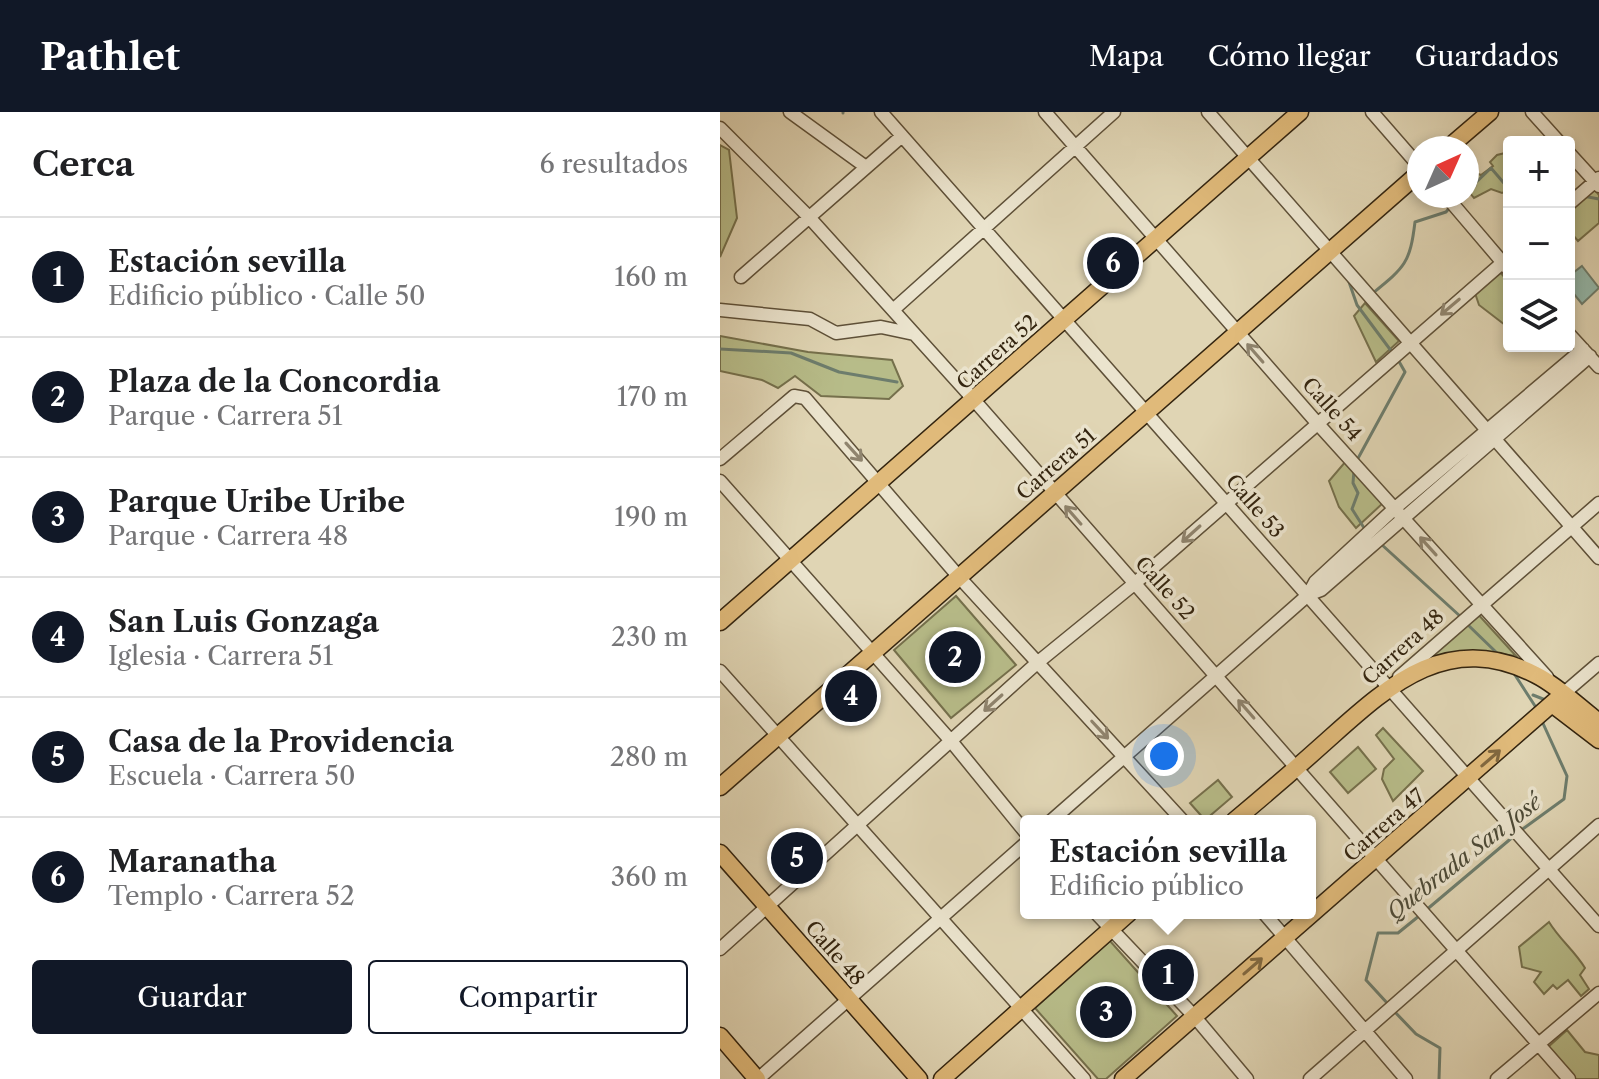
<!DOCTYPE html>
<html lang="es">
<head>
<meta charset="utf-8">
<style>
	:root { --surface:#fff; --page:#f6f6f6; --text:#202124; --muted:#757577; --line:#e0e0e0; --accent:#111827 }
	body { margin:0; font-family:"Libre Caslon Text",serif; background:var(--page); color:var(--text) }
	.controls { position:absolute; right:24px; top:24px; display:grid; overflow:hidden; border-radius:8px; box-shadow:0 4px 12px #0003 }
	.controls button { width:72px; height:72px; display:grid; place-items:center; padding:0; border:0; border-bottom:2px solid var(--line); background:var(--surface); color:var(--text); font:40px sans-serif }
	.compass { position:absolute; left:687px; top:24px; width:72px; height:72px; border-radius:50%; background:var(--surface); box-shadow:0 4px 12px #0003; rotate:45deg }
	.you { position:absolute; left:444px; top:644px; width:28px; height:28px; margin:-20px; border:6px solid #fff; border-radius:50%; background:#1a73e8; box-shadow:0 0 0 12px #1a73e833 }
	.badge { display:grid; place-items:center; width:52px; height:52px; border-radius:50%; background:var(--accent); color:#fff; font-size:26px; font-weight:700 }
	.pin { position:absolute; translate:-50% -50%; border:4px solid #fff; box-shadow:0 2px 8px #0006 }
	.popup { position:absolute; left:300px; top:703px; width:296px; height:104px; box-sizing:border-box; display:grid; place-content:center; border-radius:8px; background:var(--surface); filter:drop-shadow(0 2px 6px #0005); font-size:26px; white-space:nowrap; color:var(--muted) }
	.popup b { font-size:30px; color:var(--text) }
	.popup::after { content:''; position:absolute; left:50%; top:100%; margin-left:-16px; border:16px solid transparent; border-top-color:var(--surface) }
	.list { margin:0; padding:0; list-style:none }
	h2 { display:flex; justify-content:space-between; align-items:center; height:104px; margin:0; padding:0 32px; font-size:34px }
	h2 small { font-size:26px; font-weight:400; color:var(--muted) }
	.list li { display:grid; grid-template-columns:52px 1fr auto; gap:24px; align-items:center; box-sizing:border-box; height:120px; padding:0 32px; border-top:2px solid var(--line) }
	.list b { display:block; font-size:30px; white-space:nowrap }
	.list p { margin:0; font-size:26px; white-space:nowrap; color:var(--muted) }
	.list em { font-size:26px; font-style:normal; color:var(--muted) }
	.actions { display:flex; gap:16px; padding:24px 32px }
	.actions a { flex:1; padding:18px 0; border:2px solid var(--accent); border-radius:8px; text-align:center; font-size:28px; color:var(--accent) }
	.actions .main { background:var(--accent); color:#fff }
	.icon { flex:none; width:44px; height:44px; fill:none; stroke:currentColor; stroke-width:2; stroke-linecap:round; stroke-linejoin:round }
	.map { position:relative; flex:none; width:879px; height:967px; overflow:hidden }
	header { display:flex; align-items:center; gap:48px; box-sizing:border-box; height:112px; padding:0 40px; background:var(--accent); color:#fff }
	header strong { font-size:38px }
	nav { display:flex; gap:44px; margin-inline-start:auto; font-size:28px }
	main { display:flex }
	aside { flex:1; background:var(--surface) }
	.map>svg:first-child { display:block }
	.green { fill:#b7bc89; stroke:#75704c; stroke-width:2 }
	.water { fill:#94b9ac; stroke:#6d7d6d; stroke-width:2 }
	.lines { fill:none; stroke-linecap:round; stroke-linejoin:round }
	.stream { stroke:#6d7d6d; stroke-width:3 }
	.minor-casing { stroke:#5e5038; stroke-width:15 }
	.major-casing { stroke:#33240f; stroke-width:19 }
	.minor { stroke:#ebe4ce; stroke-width:12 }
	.major { stroke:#e0ba7a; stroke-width:16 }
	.oneway { stroke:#8f846e }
	.oneway2 { stroke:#81683f }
	.labels { text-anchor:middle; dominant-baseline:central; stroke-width:7; stroke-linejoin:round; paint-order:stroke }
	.street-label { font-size:20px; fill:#33240f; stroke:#ebe4ce }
	.water-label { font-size:22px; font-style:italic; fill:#4b4936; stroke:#ebe4ce }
</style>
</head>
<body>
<header>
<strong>Pathlet</strong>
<nav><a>Mapa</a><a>Cómo llegar</a><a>Guardados</a></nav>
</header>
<main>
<aside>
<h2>Cerca<small>6 resultados</small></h2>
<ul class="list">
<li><span class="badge">1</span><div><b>Estación sevilla</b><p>Edificio público · Calle 50</p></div><em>160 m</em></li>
<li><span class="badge">2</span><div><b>Plaza de la Concordia</b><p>Parque · Carrera 51</p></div><em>170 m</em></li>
<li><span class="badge">3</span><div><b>Parque Uribe Uribe</b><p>Parque · Carrera 48</p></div><em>190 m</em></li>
<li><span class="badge">4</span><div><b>San Luis Gonzaga</b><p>Iglesia · Carrera 51</p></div><em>230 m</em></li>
<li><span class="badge">5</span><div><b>Casa de la Providencia</b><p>Escuela · Carrera 50</p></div><em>280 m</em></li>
<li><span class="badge">6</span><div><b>Maranatha</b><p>Templo · Carrera 52</p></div><em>360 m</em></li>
</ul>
<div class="actions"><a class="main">Guardar</a><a>Compartir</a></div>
</aside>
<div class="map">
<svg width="879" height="967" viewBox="0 0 879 967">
	<rect width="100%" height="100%" fill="#e0d5b4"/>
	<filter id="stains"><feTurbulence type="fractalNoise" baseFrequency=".0025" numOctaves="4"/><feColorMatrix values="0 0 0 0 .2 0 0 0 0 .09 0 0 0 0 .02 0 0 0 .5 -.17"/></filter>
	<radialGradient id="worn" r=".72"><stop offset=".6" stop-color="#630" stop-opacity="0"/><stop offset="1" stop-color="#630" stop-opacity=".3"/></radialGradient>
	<path class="green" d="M0,33L9,38L17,106L0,145Z
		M789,40V77L782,81L771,77L754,86L750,81L756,73L748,64L753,60L761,63L773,54L770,50L777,43Z
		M874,77L879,83V111L858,129L853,123L849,126V99Z
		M777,157L789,170V216L759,193L754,178Z
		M645,191L679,229L656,250L634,204Z
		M0,224L88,240L172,248L183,274L169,287L101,284L75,264L58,276L42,268L0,259Z
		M626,349L663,391L636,416L619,395L609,369Z
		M236,484L296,553L231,606L174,538Z
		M756,500L796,544L759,539L709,545Z
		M663,616L703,659L673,689L662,667L664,657L674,647L656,623Z
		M638,635L656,657L628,681L610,660Z
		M498,668L512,685L485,708L470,691Z
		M829,810C840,828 854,838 865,856L860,863L869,877L861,884L848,868L837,877L833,873L824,882L814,870L821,860L802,855L799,835Z
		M390,829L457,904L386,967H378L315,896Z
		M847,918L865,940L879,943V967H852L827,936Z"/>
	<path class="water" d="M862,154L879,176L862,192L849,176V164Z"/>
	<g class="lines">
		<path class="stream" d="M123,0V1
			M747,79L771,56L789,77
			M863,84L879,87
			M629,170L637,193L672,240
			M653,181C685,155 690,151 695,110L726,100L731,94
			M0,237L71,241L119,260L177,270
			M636,350L685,260L677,246
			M634,358L633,371L638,381L632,397L646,419
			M661,432L741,505
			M746,511L778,542
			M795,563L817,597
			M813,583L828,589
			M800,719L844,687L847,664L821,607
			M705,799L794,724
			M668,892L646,868L658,821H678L699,804
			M673,898L696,922L720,936L719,967"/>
		<defs>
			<path id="minor" d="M70,0L146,55
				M161,0L879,814
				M325,0L598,312L827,565
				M488,0L879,446
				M652,0L699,54
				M812,0L839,30
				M0,16L88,104L254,288L849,967
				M849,41L879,74
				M726,84L789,158
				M849,92L879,66
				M21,165L182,24
				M0,198L90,207L116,221L161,215L194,222
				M173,198L394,0
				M849,222L879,255
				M0,347L74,284L85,286L239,465L463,709
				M0,369L231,629L306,721
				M588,483L595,470L674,397L863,237
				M0,559L364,967
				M679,565L879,391
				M840,579L843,582L879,551
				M331,709L588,483L601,478L870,244
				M376,801L474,904L527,967
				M544,801L686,967
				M0,837L317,551L414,472L789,145
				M38,967L306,731
				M590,967L879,713
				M777,967L879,881"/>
			<path id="major" d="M728,36L770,0
				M0,510L580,0
				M832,592L879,628
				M0,675L699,61
				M514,709C544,684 573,659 602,633C665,577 725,516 816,563C838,574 859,595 879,610
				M0,741L199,967
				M0,924L37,967
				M222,967L409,801
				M403,967L843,582"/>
		</defs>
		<use href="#minor" class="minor-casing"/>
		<use href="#major" class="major-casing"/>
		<use href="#minor" class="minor"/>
		<use href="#major" class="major"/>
	</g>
	<defs><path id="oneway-shaft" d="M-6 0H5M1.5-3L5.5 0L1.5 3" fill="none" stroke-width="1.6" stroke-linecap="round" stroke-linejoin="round" transform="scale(2)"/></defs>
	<g class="oneway">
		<use href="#oneway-shaft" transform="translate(730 195) rotate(140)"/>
		<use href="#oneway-shaft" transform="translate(535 241) rotate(-131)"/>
		<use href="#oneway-shaft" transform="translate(134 340) rotate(48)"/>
		<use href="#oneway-shaft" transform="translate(353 403) rotate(-131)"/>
		<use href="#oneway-shaft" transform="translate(471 422) rotate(138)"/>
		<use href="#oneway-shaft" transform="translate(708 434) rotate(-132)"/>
		<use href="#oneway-shaft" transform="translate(273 591) rotate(138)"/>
		<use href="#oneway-shaft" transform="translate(526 597) rotate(-131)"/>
		<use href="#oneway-shaft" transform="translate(380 618) rotate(47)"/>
	</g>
	<g class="oneway2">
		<use href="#oneway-shaft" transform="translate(771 646) rotate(-41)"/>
		<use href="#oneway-shaft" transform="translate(533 854) rotate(-41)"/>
	</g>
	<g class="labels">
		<g class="street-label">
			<text transform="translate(277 240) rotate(-42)">Carrera 52</text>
			<text transform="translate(612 297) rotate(48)">Calle 54</text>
			<text transform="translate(336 352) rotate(-41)">Carrera 51</text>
			<text transform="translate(535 394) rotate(49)">Calle 53</text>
			<text transform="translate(445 476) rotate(48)">Calle 52</text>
			<text transform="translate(683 535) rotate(-42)">Carrera 48</text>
			<text transform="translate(664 713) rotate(-41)">Carrera 47</text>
			<text transform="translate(115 841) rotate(49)">Calle 48</text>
		</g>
		<g class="water-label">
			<text transform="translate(744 745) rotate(-38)">Quebrada San José</text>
		</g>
	</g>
	<rect width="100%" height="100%" filter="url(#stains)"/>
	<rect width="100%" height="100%" fill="url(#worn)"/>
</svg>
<div class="controls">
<button>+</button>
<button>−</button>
<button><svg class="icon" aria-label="layers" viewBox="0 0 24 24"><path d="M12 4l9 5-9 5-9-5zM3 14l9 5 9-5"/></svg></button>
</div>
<svg class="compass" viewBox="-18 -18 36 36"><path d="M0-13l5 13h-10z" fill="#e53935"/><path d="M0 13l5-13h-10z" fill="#757577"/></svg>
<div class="you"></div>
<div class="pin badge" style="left:448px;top:863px">1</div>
<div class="popup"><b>Estación sevilla</b>Edificio público</div>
<div class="pin badge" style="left:235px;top:545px">2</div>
<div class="pin badge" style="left:386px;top:900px">3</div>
<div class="pin badge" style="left:131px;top:584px">4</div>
<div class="pin badge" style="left:77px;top:746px">5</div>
<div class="pin badge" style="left:393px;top:151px">6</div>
</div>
</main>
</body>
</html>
